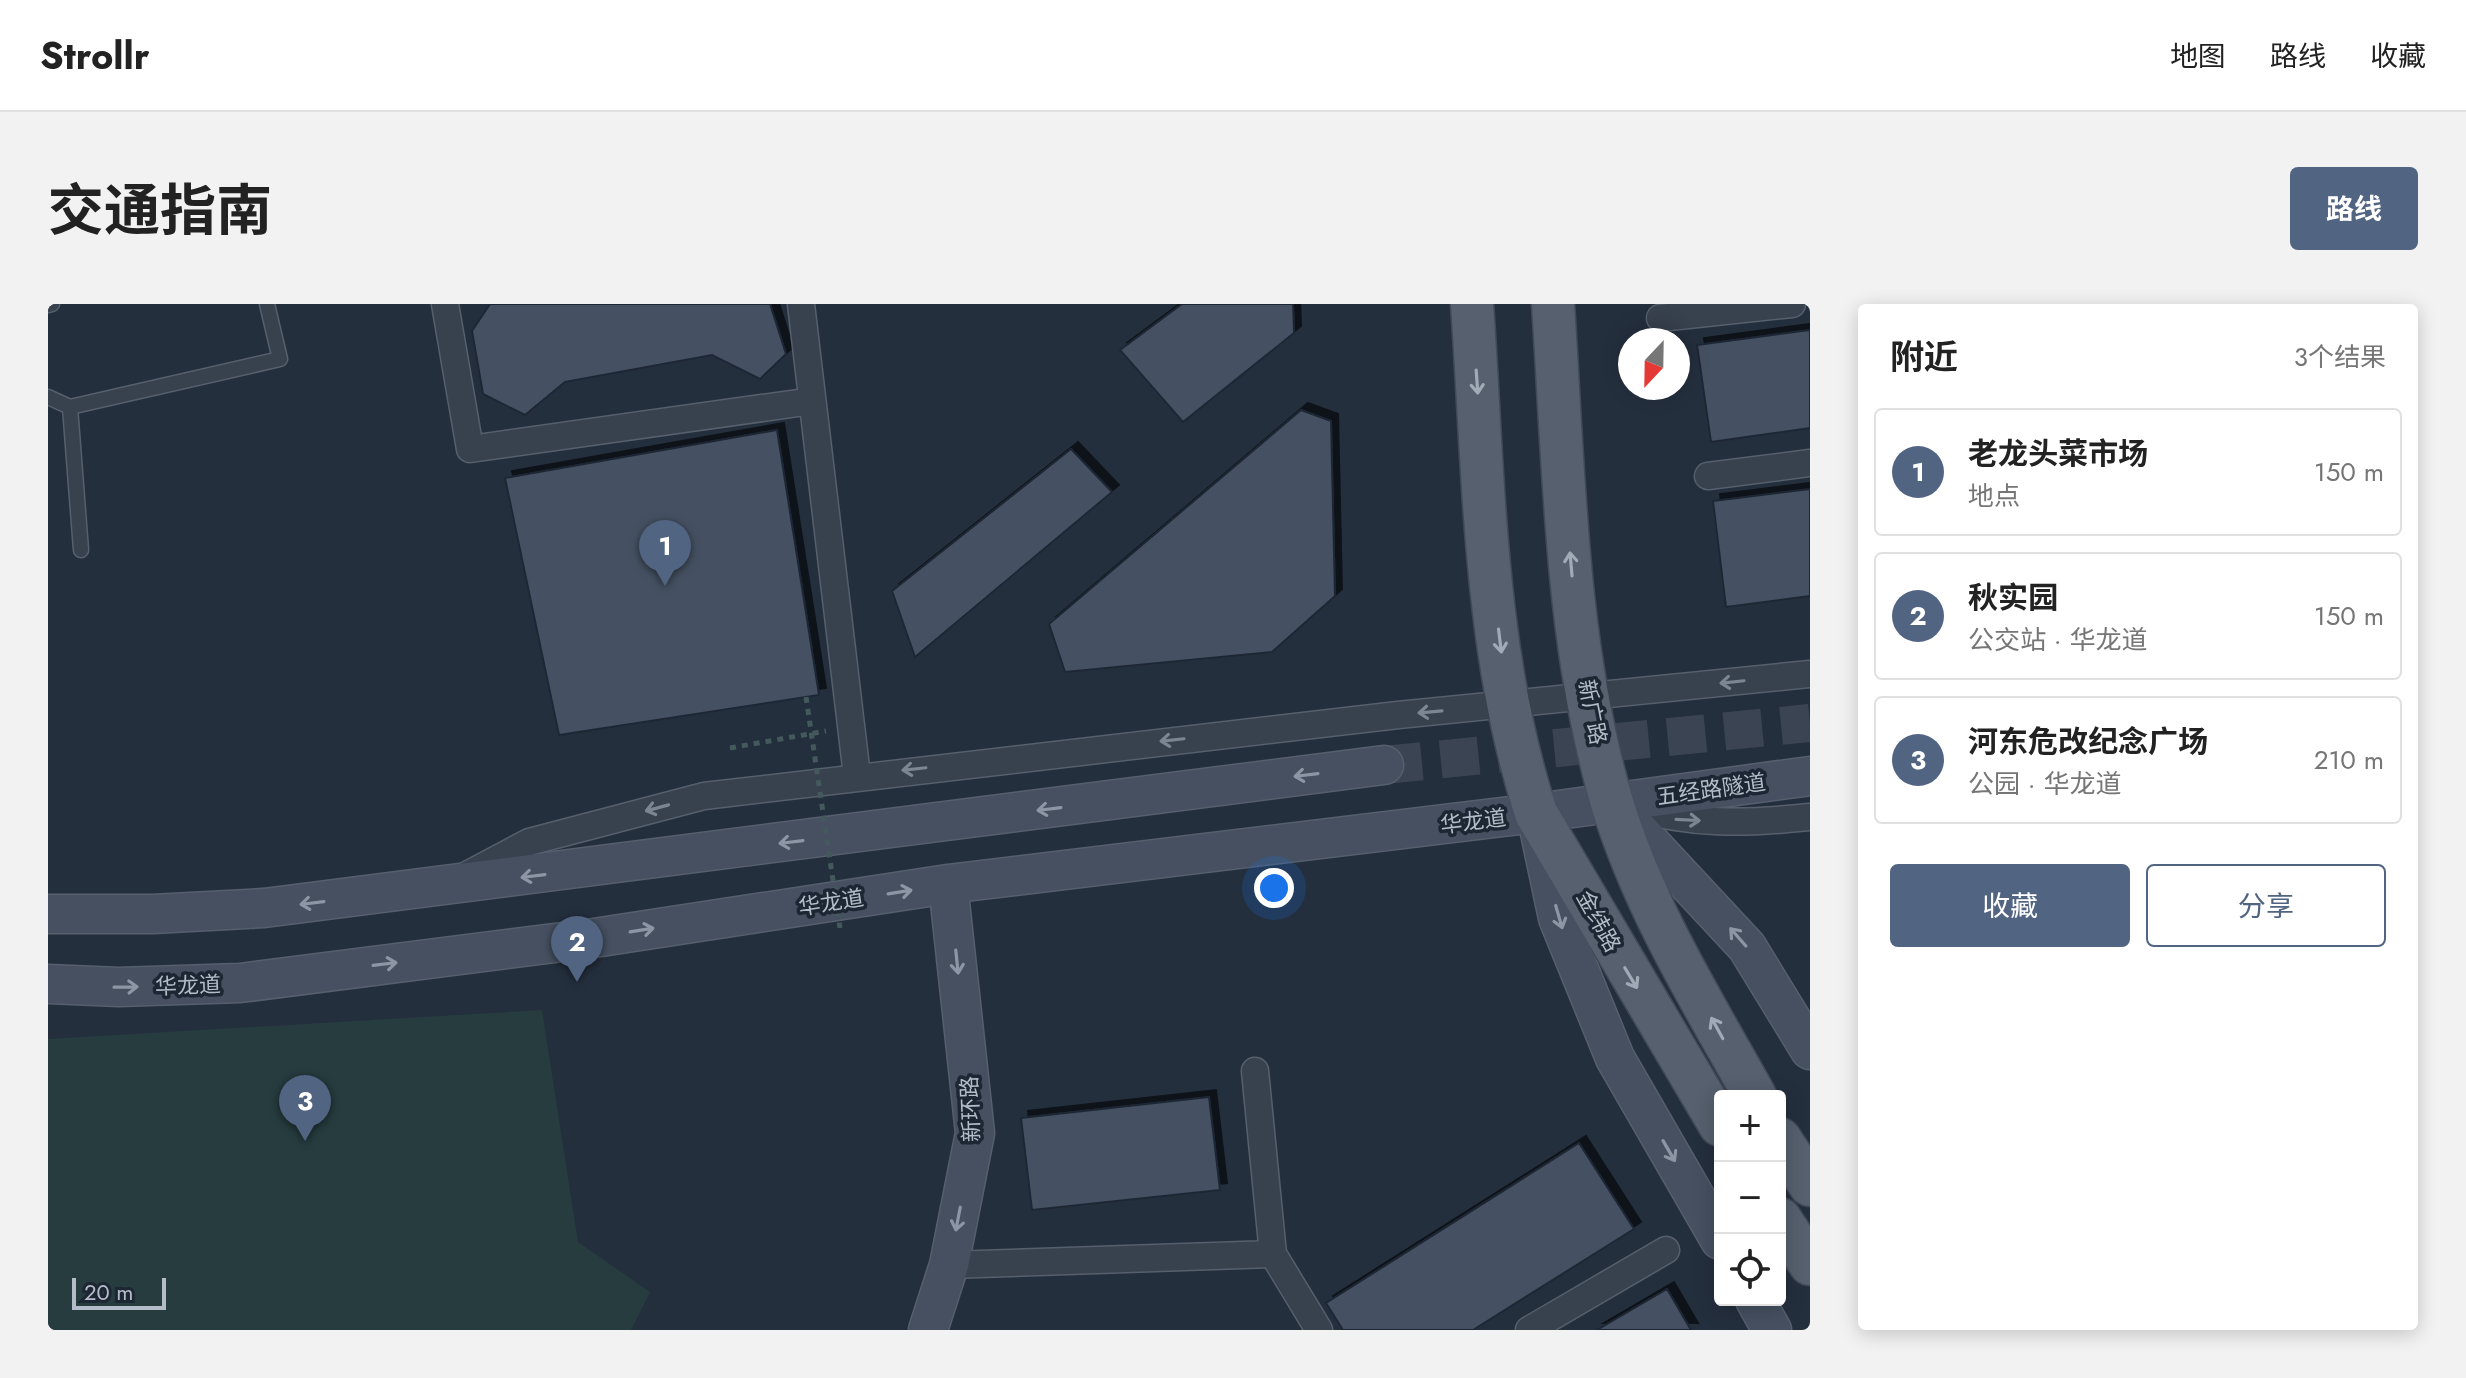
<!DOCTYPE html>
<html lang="zh">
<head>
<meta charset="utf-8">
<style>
	:root { --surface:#fff; --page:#f2f2f2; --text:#222; --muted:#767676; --line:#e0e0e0; --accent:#516482 }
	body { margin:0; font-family:Jost,"Noto Sans SC",sans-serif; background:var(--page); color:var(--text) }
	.controls { position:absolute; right:24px; bottom:24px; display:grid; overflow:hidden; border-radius:8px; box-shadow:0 4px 20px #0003 }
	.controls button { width:72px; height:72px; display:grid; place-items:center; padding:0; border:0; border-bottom:2px solid var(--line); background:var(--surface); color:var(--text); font:40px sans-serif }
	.compass { position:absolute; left:1570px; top:24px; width:72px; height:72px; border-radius:50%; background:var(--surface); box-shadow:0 4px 20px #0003; rotate:202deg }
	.scale { position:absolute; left:24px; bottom:20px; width:94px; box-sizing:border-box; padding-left:8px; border:4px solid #b4bcc9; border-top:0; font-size:22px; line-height:28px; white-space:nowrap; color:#b4bcc9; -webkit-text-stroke:6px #1d2633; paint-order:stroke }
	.you { position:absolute; left:1226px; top:584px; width:28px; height:28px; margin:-20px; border:6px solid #fff; border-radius:50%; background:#1a73e8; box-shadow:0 0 0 12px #1a73e833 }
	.badge { display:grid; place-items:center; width:52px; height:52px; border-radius:50%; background:var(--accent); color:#fff; font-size:26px; font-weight:700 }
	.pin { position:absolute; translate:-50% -66px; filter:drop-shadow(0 2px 4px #0008) }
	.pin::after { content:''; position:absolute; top:42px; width:28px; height:24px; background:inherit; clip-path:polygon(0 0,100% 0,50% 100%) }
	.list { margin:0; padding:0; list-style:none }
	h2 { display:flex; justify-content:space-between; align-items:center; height:104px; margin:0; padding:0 32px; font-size:34px }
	h2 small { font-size:26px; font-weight:400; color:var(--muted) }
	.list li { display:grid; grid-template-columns:52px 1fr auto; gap:24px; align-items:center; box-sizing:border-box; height:128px; margin:0 16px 16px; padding:0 16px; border:2px solid var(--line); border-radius:8px }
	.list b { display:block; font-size:30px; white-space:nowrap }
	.list p { margin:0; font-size:26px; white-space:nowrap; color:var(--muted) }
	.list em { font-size:26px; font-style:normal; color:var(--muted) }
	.actions { display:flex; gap:16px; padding:24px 32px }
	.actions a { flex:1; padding:18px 0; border:2px solid var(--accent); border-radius:8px; text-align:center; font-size:28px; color:var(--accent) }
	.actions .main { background:var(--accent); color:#fff }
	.icon { flex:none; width:44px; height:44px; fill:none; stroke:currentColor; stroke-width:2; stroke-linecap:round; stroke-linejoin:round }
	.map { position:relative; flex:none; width:1762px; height:1026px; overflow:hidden; border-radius:8px }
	header { display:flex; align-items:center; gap:48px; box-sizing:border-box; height:112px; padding:0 40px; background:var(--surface); border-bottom:2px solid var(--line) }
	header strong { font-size:38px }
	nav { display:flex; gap:44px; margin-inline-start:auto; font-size:28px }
	.intro { display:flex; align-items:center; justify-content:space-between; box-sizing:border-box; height:192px; padding:0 48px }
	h1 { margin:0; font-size:56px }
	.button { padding:20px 36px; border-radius:8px; background:var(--accent); color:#fff; font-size:28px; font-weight:700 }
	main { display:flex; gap:48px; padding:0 48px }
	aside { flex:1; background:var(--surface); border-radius:8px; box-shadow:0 4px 20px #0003 }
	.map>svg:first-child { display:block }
	.green { fill:#263c3f }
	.building { fill:#455162; stroke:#1f2835; stroke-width:2; filter:url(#shadow) }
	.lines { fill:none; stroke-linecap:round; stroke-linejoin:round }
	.secondary-tunnel { stroke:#3a4453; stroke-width:38; stroke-dasharray:38 19; stroke-linecap:butt }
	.lane-casing { stroke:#565f6c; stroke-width:17 }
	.street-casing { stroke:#565f6c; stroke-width:29 }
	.secondary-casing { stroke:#565f6c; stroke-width:41 }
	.primary-casing { stroke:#414a57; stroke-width:45 }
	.path { stroke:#44595c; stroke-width:5; stroke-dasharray:6 6; stroke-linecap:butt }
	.lane { stroke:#38414e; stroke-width:14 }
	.street { stroke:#38414e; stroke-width:26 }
	.secondary { stroke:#465061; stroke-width:38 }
	.primary { stroke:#56606e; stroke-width:42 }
	.path-bridge { stroke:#44595c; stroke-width:5; stroke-dasharray:6 6; stroke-linecap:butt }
	.oneway { stroke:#a1aab7 }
	.oneway2 { stroke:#7c8592 }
	.oneway3 { stroke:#8e96a5 }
	.labels { text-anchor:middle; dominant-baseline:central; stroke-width:7; stroke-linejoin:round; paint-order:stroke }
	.street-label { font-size:22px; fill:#b4bcc9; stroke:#1d2633 }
</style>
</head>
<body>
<header>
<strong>Strollr</strong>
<nav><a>地图</a><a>路线</a><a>收藏</a></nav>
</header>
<div class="intro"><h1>交通指南</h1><a class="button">路线</a></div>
<main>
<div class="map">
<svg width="1762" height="1026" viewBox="0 0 1762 1026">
	<defs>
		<filter id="shadow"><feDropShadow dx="7" dy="-7" stdDeviation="0" flood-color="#0009"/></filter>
	</defs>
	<rect width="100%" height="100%" fill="#242f3e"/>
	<path class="green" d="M494,706L530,938L602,988L583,1026H0V735Z"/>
	<path class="building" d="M442,0H722L738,50L712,75L664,51L517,78L477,111L435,90L424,27Z
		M1134,0H1245L1246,29L1135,118L1072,46Z
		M1762,26V124L1663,138L1649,41Z
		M1253,106L1283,117L1287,292L1224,348L1017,368L1001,320Z
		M729,126L771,391L511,431L457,174Z
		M1023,145L1064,188L867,353L844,287Z
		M1762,185V292L1678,303L1665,197Z
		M1161,793L1172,886L984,906L973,814Z
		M1531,839L1586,925L1425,1026H1295L1278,999Z
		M1619,985L1643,1026H1549Z"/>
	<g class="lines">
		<path class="secondary-tunnel" d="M1336,461L1762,419"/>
		<defs>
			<path id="lane" d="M0,1L4,0
				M0,93L22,103
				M33,246L22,103L232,55L219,0"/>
			<path id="street" d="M397,0L422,145L764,97
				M753,0L809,472
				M1612,14L1744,0
				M1660,172L1762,159
				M1579,502C1644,521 1695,520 1762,513
				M419,571L481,538L656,492L1350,411L1762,370
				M1207,767L1225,950
				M901,961L1225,950L1271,1026
				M1481,1026L1618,946"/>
			<path id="secondary" d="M1564,498L1699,643L1762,746
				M1491,524L1510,614L1567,754L1672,936
				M0,610H105L216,604L1336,461
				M0,680L71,683L192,679L546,634L900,580L1488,509L1762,472
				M1707,996L1724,1026
				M880,1026L901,961L927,829L900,580"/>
			<path id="primary" d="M1424,0C1436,169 1435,347 1488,509L1672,821
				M1505,0C1516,165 1517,338 1564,499C1596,604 1654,697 1707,792
				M1732,835L1762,881
				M1732,915L1762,960"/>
		</defs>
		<use href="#lane" class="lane-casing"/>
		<use href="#street" class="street-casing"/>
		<use href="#secondary" class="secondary-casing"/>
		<use href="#primary" class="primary-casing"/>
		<path class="path" d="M682,444L778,427"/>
		<use href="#lane" class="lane"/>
		<use href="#street" class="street"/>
		<use href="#secondary" class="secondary"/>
		<use href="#primary" class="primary"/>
		<path class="path-bridge" d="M758,393L792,624"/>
	</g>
	<defs><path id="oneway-shaft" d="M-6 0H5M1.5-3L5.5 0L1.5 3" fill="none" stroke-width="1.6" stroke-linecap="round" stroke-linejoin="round" transform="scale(2)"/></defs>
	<g class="oneway">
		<use href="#oneway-shaft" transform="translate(1429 78) rotate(86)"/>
		<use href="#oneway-shaft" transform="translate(1523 260) rotate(-95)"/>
		<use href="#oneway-shaft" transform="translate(1452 337) rotate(83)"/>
		<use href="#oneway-shaft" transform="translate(1583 674) rotate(59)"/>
		<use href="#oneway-shaft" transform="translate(1669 724) rotate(-119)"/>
	</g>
	<g class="oneway2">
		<use href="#oneway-shaft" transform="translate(1684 378) rotate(174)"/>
		<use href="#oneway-shaft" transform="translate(1382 408) rotate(175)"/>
		<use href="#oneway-shaft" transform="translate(1124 436) rotate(174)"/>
		<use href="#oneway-shaft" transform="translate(866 465) rotate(174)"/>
		<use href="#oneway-shaft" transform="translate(609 504) rotate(165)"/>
		<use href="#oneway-shaft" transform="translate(1640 516) rotate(3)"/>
	</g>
	<g class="oneway3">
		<use href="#oneway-shaft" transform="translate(1258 471) rotate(173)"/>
		<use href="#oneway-shaft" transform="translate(1001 505) rotate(173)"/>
		<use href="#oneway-shaft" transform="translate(743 538) rotate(173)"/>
		<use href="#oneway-shaft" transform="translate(485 572) rotate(173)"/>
		<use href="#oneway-shaft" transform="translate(852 588) rotate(-9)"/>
		<use href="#oneway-shaft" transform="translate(264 599) rotate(173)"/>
		<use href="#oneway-shaft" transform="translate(1511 613) rotate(74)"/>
		<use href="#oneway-shaft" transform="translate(594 626) rotate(-9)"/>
		<use href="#oneway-shaft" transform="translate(1690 633) rotate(-131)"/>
		<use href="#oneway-shaft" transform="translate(909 658) rotate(84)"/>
		<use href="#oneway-shaft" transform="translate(337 660) rotate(-7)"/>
		<use href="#oneway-shaft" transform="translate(78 683) rotate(-1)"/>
		<use href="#oneway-shaft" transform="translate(1621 847) rotate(60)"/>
		<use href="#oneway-shaft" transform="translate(910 915) rotate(101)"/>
	</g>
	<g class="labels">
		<g class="street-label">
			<text transform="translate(1545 408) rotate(79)">新广路</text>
			<text transform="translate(1663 485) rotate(-8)">五经路隧道</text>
			<text transform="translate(1425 517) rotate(-7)">华龙道</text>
			<text transform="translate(783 598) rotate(-9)">华龙道</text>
			<text transform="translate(1551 617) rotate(61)">金纬路</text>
			<text transform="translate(140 681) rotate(-2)">华龙道</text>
			<text transform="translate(922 805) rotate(-92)">新环路</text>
		</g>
	</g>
</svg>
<div class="controls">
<button>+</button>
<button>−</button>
<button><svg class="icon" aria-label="locate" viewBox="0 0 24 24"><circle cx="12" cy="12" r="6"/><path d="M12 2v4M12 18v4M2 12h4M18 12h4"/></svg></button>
</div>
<svg class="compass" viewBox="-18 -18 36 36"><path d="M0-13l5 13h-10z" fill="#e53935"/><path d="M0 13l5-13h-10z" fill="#767676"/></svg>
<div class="scale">20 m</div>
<div class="you"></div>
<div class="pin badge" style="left:617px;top:282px">1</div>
<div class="pin badge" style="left:529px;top:678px">2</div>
<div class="pin badge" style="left:257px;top:837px">3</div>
</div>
<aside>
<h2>附近<small>3个结果</small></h2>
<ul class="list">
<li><span class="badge">1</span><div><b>老龙头菜市场</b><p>地点</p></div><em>150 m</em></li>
<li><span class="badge">2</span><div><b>秋实园</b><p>公交站 · 华龙道</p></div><em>150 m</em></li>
<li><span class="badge">3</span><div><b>河东危改纪念广场</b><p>公园 · 华龙道</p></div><em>210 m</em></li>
</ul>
<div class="actions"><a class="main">收藏</a><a>分享</a></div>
</aside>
</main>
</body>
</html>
